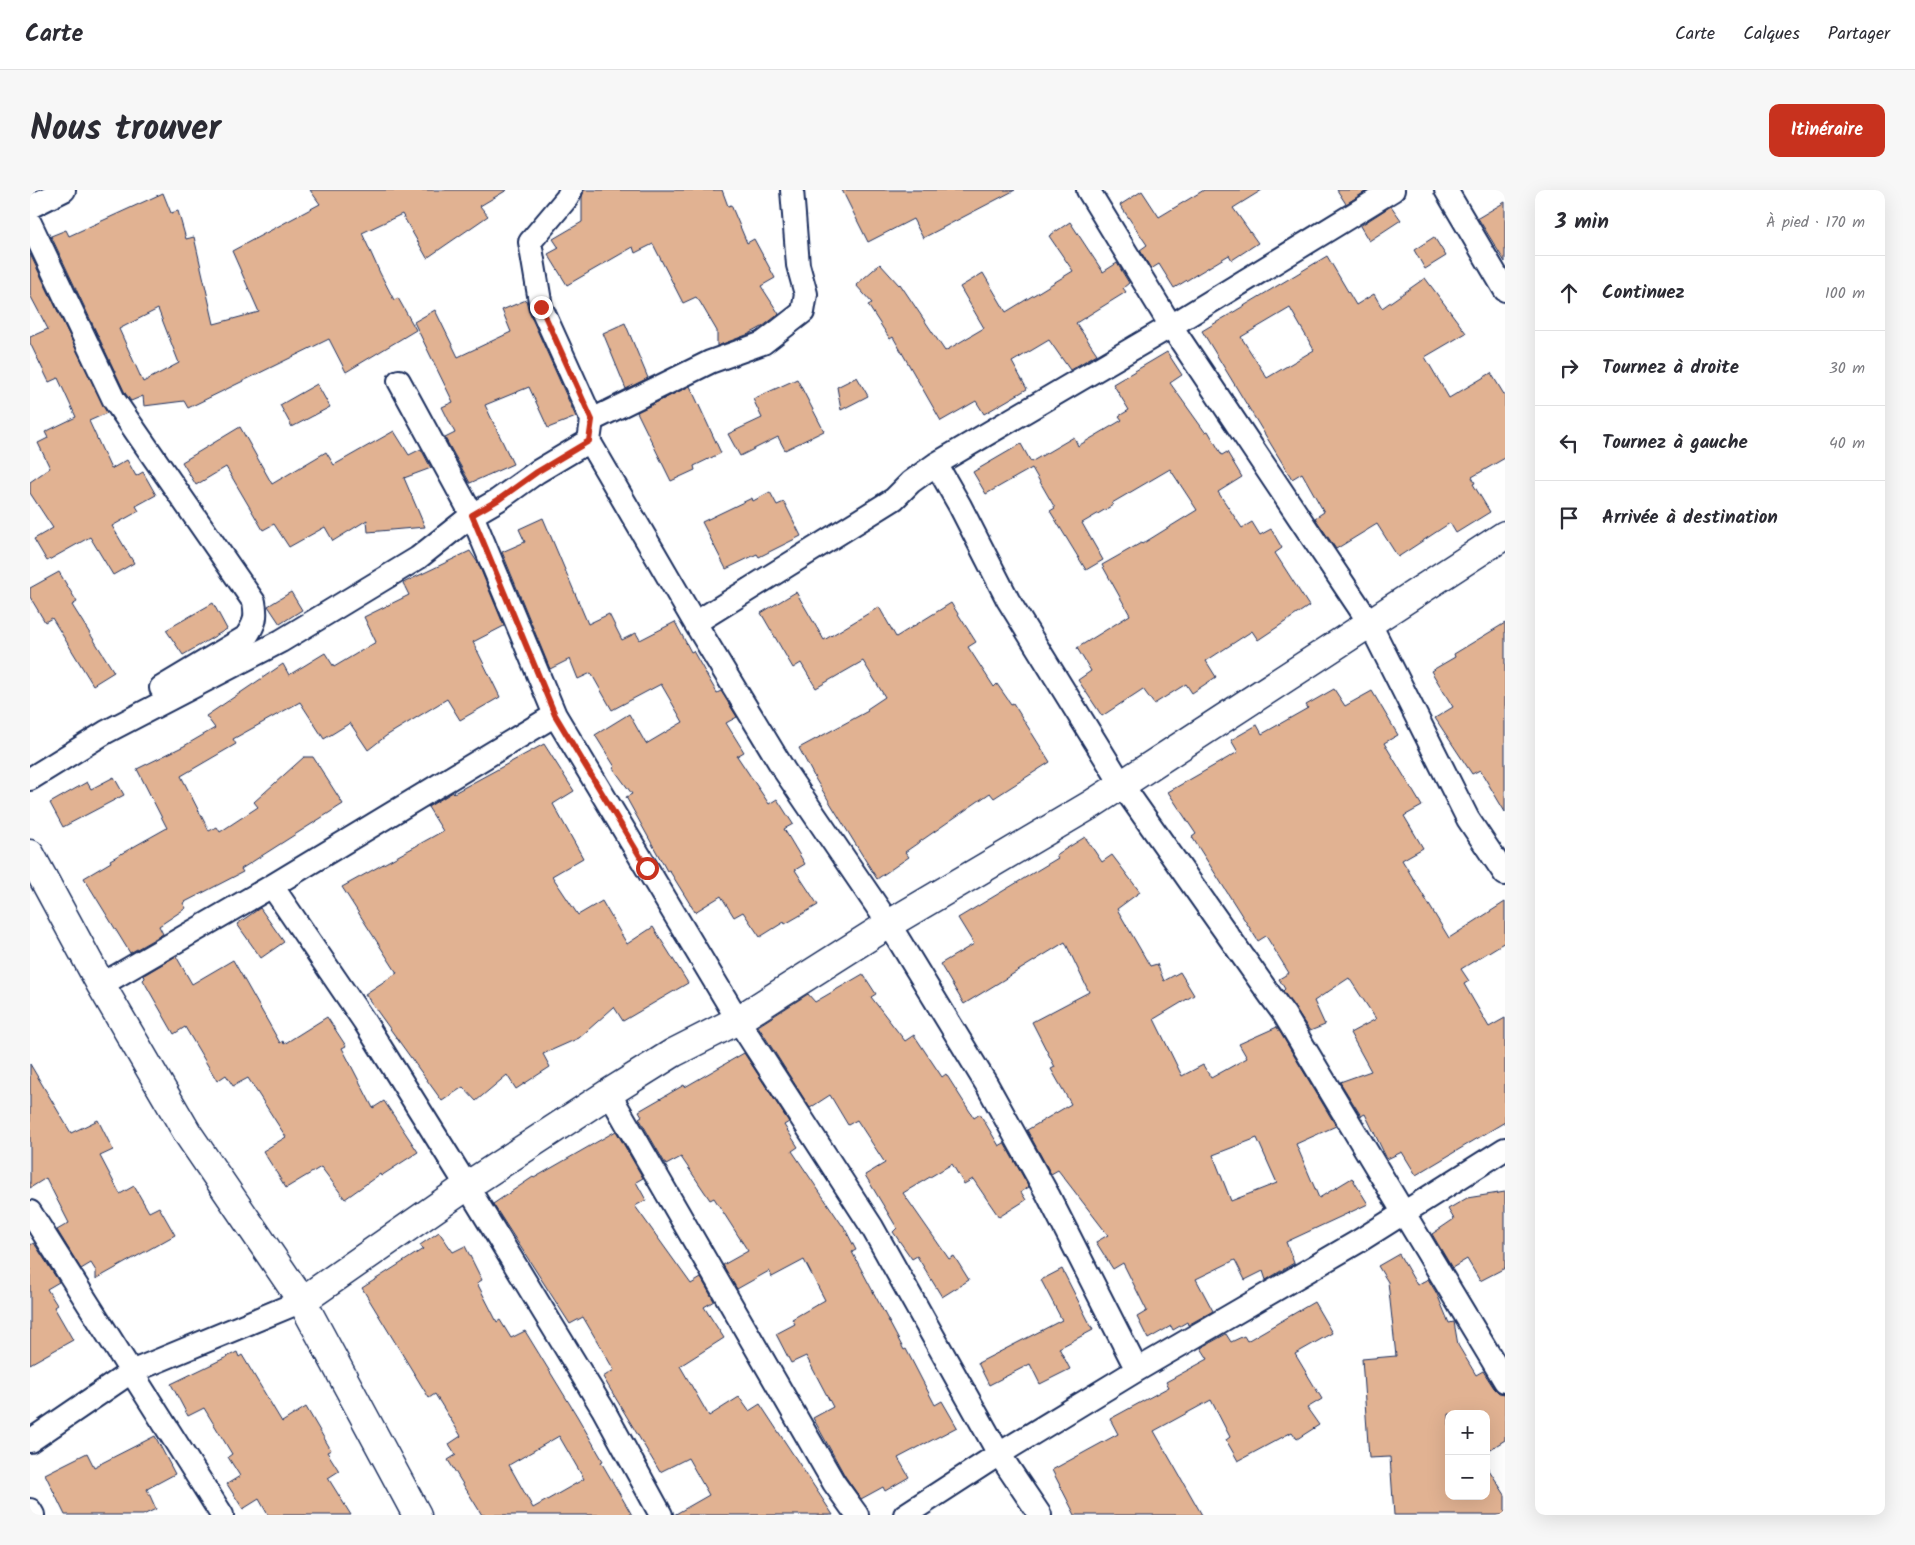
<!DOCTYPE html>
<html lang="fr">
<head>
<meta charset="utf-8">
<style>
	:root { --surface:#fff; --page:#f7f7f7; --text:#2b2b33; --muted:#7c7c81; --line:#e1e1e2; --accent:#c8321e }
	body { margin:0; font-family:Kalam,sans-serif; background:var(--page); color:var(--text) }
	.controls { position:absolute; right:15px; bottom:15px; display:grid; overflow:hidden; border-radius:10px; box-shadow:0 5px 20px #0002 }
	.controls button { width:45px; height:45px; display:grid; place-items:center; padding:0; border:0; border-bottom:1px solid var(--line); background:var(--surface); color:var(--text); font:25px sans-serif }
	.stop { position:absolute; width:15px; height:15px; margin:-11px; border:4px solid #c8321e; border-radius:50%; background:#fff }
	.stop.end { background:#c8321e; border-color:#fff; box-shadow:0 1px 5px #0008 }
	.list { margin:0; padding:0; list-style:none }
	h2 { display:flex; justify-content:space-between; align-items:center; height:65px; margin:0; padding:0 20px; font-size:21px }
	h2 small { font-size:16px; font-weight:400; color:var(--muted) }
	.list li { display:grid; grid-template-columns:32px 1fr auto; gap:15px; align-items:center; box-sizing:border-box; height:75px; padding:0 20px; border-top:1px solid var(--line) }
	.list b { display:block; font-size:19px; white-space:nowrap }
	.list em { font-size:16px; font-style:normal; color:var(--muted) }
	.icon { flex:none; width:28px; height:28px; fill:none; stroke:currentColor; stroke-width:2; stroke-linecap:round; stroke-linejoin:round }
	.map { position:relative; flex:none; width:1475px; height:1325px; overflow:hidden; border-radius:10px }
	header { display:flex; align-items:center; gap:30px; box-sizing:border-box; height:70px; padding:0 25px; background:var(--surface); border-bottom:1px solid var(--line) }
	header strong { font-size:24px }
	nav { display:flex; gap:28px; margin-inline-start:auto; font-size:18px }
	.intro { display:flex; align-items:center; justify-content:space-between; box-sizing:border-box; height:120px; padding:0 30px }
	h1 { margin:0; font-size:35px }
	.button { padding:12px 22px; border-radius:10px; background:var(--accent); color:#fff; font-size:18px; font-weight:700 }
	main { display:flex; gap:30px; padding:0 30px }
	aside { flex:1; background:var(--surface); border-radius:10px; box-shadow:0 5px 20px #0002 }
	.map>svg:first-child { display:block }
	.building { fill:#e1b292; stroke:#1b2f5e; fill-rule:evenodd }
	.lines { fill:none; stroke-linecap:round; stroke-linejoin:round }
	.minor-casing { stroke:#1b2f5e; stroke-width:26 }
	.tertiary-casing { stroke:#1b2f5e; stroke-width:31 }
	.minor { stroke:#fff; stroke-width:22 }
	.tertiary { stroke:#fff; stroke-width:28 }
	.route { stroke:#c8321e; stroke-width:6 }
</style>
</head>
<body>
<header>
<strong>Carte</strong>
<nav><a>Carte</a><a>Calques</a><a>Partager</a></nav>
</header>
<div class="intro"><h1>Nous trouver</h1><a class="button">Itinéraire</a></div>
<main>
<div class="map">
<svg width="1475" height="1325" viewBox="0 0 1475 1325">
	<rect width="100%" height="100%" fill="#fff"/>
	<filter id="ink" filterUnits="userSpaceOnUse"><feTurbulence type="fractalNoise" baseFrequency=".02" numOctaves="2"/><feDisplacementMap in="SourceGraphic" scale="10" xChannelSelector="R" yChannelSelector="G"/><feConvolveMatrix kernelMatrix="1 2 1 2 8 2 1 2 1" color-interpolation-filters="sRGB"/></filter>
	<g filter="url(#ink)">
		<path class="building" d="M280,0H477L450,16L458,26L397,68L372,24L332,43L350,83L364,110L368,108L386,140L316,182L299,149L158,218L154,211L114,216L113,206L101,211L95,203L21,46L36,40L39,46L133,3L141,23L148,21L156,49L164,47L184,134L229,122L202,61L290,14ZM128,119L149,173L113,192L89,139Z
			M554,0H692L698,16L701,15L717,53L724,49L745,88L731,96L749,124L732,137L719,144L687,156V141L670,112L666,107L653,113L623,54L605,63L603,57L537,95L518,64L529,58L523,49L552,32V7Z
			M812,0H985L893,48L883,29L838,52Z
			M1174,0H1232L1203,18L1228,53L1202,70L1199,65L1144,98L1129,74L1121,79L1110,60L1117,55L1090,15L1112,1L1129,27Z
			M1307,0H1338L1316,14Z
			M1475,12V72L1448,28Z
			M1361,16L1371,30L1339,51L1330,36Z
			M1040,32L1073,82L1087,73L1099,93L1093,98L1096,102L1046,133L1067,164L1040,180L1019,150L982,172L997,199L954,224L946,211L911,231L863,147L860,149L838,115L842,113L826,95L850,74L869,95L870,94L915,161L954,138L930,97L953,83L976,122L1043,81L1019,46Z
			M1404,47L1416,66L1395,79L1384,60Z
			M0,64L77,223L59,231L81,279L97,270L106,286L113,282L126,305L106,316L109,321L82,336L104,373L83,385L60,347L17,371L4,349L23,338L0,303V292L20,278L8,253L18,248L15,242L46,227L28,188L19,192L0,153V147L18,139L0,105Z
			M1297,66L1326,115L1344,104L1352,118L1395,88L1436,143L1395,167L1419,208L1461,183L1475,206V268L1442,287L1445,293L1443,294L1460,322L1426,343L1420,333L1368,367L1347,334L1306,359L1285,328L1294,322L1272,283L1262,289L1172,141ZM1260,118L1284,160L1237,188L1211,147Z
			M496,110L499,122L546,227L518,238L499,197L455,215L483,274L440,293L415,248L425,243L412,217L423,212L384,132L405,120L428,167L481,142L472,120Z
			M595,133L618,188L596,199L573,143Z
			M1137,162L1152,185L1140,193L1175,242L1178,241L1192,265L1197,262L1212,287L1188,302L1212,338L1222,332L1230,345L1241,339L1252,358L1245,363L1279,416L1228,450L1222,441L1176,471L1186,487L1162,503L1156,494L1124,514L1113,499L1072,526L1048,490L1061,481L1047,458L1100,425L1072,375L1111,353L1112,354L1167,320L1140,279L1082,313L1083,315L1052,333L1073,370L1056,380L1020,321L1025,318L1002,278L956,304L943,282L991,254L1001,272L1044,247L1048,256L1092,230L1089,226L1099,220L1083,194Z
			M827,187L838,206L811,220L807,197Z
			M767,189L794,241L755,260L748,247L710,266L698,244L732,228L723,209Z
			M287,194L300,217L262,237L250,215Z
			M660,196L691,263L664,276L665,280L641,291L607,222Z
			M210,237L242,294L296,262L304,275L364,241L379,265L391,259L401,278L374,288L395,337L338,342L337,330L303,351L295,337L259,357L244,334L233,340L196,277L166,295L152,272Z
			M740,302L747,315L754,312L771,346L729,367L727,364L696,379L672,332L722,308L723,311Z
			M513,328L558,434L579,424L592,450L606,443L610,450L645,432L661,462L663,461L687,503L691,501L707,527L696,533L714,562L707,566L739,614L747,609L763,634L754,639L775,674L765,680L788,715L755,734L754,732L730,747L713,722L704,727L691,706L665,722L639,680L637,681L596,607L602,604L583,578L585,577L565,545L599,524L616,554L653,532L631,494L582,520L561,483L548,489L540,469L520,479L472,362L495,352L489,339Z
			M440,361L448,373L474,436L443,452L470,507L430,530L417,509L356,546L338,560L320,533L294,549L270,512L203,549L206,554L151,586L179,641L187,637L190,642L228,617L224,612L274,567H283L313,614L211,679L213,682L153,713L156,718L129,736L133,744L100,763L54,688L81,672L80,670L137,638L107,579L154,556L185,538L176,526L253,474L259,485L295,463L304,477L346,452L334,427L379,405L373,393Z
			M29,382L47,412L42,415L84,482L63,495L22,428L15,432L0,407V398Z
			M261,402L272,420L250,434L238,416Z
			M766,402L794,450L849,417L866,447L921,413L946,452L938,457L964,497L967,494L981,514L983,513L1020,572L964,608L960,603L875,662L879,667L847,689L786,590L769,558L838,521L837,519L855,507L833,471L786,498L771,473L763,478L731,423Z
			M183,413L197,439L153,465L136,440Z
			M1475,433V622L1450,580L1442,584L1405,528L1423,517L1401,481L1425,467L1424,464Z
			M1304,499L1315,516L1342,501L1368,545L1354,553L1392,616L1374,626L1393,658L1372,670L1419,748L1475,712V752L1431,779L1439,791L1434,794L1459,837L1475,828V932L1386,985L1372,962L1357,969L1335,924L1331,926L1310,892L1341,881L1320,843L1346,829L1319,788L1284,811L1295,835L1280,841L1253,801L1255,799L1249,789L1259,783L1236,746L1228,751L1162,647L1166,644L1138,602L1208,562L1201,550L1227,535L1232,544L1278,518L1276,515Z
			M514,554L544,601L523,614L553,668L522,686L548,725L572,711L597,754L623,737L658,793L593,831L584,817L549,848L513,864L520,877L486,899L477,885L446,911L433,897L412,911L335,804L367,783L312,697L413,641L398,617L423,602L424,603Z
			M84,587L94,605L33,637L20,613L57,592L61,599Z
			M1055,647L1072,672L1082,665L1110,702L1087,719L1120,776L1127,774L1134,791L1150,782L1164,805L1124,829L1152,886L1173,875L1181,888L1217,868L1209,854L1247,837L1306,936L1266,954L1289,1008L1322,988L1338,1014L1256,1052L1264,1073L1236,1090L1233,1081L1215,1090L1205,1070L1166,1089L1183,1121L1158,1135L1157,1132L1143,1140L1141,1136L1118,1149L1107,1127L1117,1121L1093,1073L1083,1079L1066,1052L1078,1045L1028,980L1021,984L997,940L1041,914L1021,879L1025,877L1002,832L1059,802L1035,752L934,814L910,774L944,754L928,728L1028,668L1026,665ZM1227,948L1247,993L1201,1011L1183,965Z
			M230,718L254,752L231,768L207,734Z
			M146,766L162,794L203,770L250,853L253,851L254,854L297,827L316,856L312,858L343,918L354,911L388,962L351,986L350,984L315,1009L291,977L256,998L233,961L256,947L218,888L203,896L196,885L187,891L155,837L144,844L113,790L115,788L114,785Z
			M833,784L846,804L841,807L875,851L884,845L912,887L916,884L944,928L950,924L969,956L974,953L999,997L991,1002L996,1010L969,1027L943,989L934,994L922,974L873,1003L919,1069L924,1066L939,1090L912,1107L887,1066L882,1069L863,1042L867,1038L835,985L855,973L827,930L818,935L800,905L780,918L728,836L778,804L785,812Z
			M714,863L759,932L754,935L768,957L762,961L812,1035H813L826,1060L822,1062L874,1160L876,1159L905,1215L912,1211L927,1237L868,1268L879,1287L855,1301L853,1297L831,1309L815,1286L783,1228L803,1217L776,1166L761,1173L746,1144L765,1134L762,1129L795,1110L774,1070L742,1087L739,1081L707,1099L693,1075L718,1061L684,1008L680,1010L651,967L636,975L609,928L612,926L609,921L654,895L655,897Z
			M0,874L41,943L68,930L83,960L70,966L90,1004L104,996L119,1022L129,1017L145,1045L66,1089V1081L61,1073L51,1079L27,1040L39,1033L16,988L0,998Z
			M586,941L613,988L606,992L616,1010L605,1016L661,1094L671,1088L684,1111L674,1117L694,1148L650,1176L679,1226L709,1207L719,1221L730,1214L803,1325H644L679,1305L658,1268L630,1282L573,1187L584,1180L553,1127L540,1134L463,1014L503,987L504,988Z
			M1475,1002V1078L1450,1091L1437,1069L1422,1078L1402,1044L1424,1029L1418,1019L1437,1008Z
			M409,1042L423,1062L435,1056L452,1090L447,1093L467,1132L470,1130L481,1148L495,1141L547,1226L573,1271L571,1272L602,1325H452L418,1270L426,1265L419,1254L431,1246L405,1204L399,1208L332,1098L393,1059L390,1055ZM529,1246L554,1289L503,1318L479,1275Z
			M4,1053L29,1092L17,1099L27,1115L24,1117L43,1150L0,1174V1055Z
			M1369,1064L1387,1095L1398,1089L1407,1104L1419,1133L1424,1132L1428,1155L1446,1185L1453,1181L1464,1198L1469,1203L1475,1204V1250L1456,1262V1224H1419V1306H1456V1275L1475,1305V1325H1364L1360,1267L1339,1268L1332,1169L1366,1166L1358,1092L1348,1076Z
			M1032,1079L1063,1140L1029,1158L1040,1179L1010,1194L1000,1174L959,1195L948,1173L1032,1130L1011,1090Z
			M1284,1112L1302,1143L1265,1164L1292,1209L1277,1218L1289,1235L1267,1249L1262,1242L1208,1271L1196,1250L1200,1247L1181,1210L1124,1241L1172,1325H1045L1022,1280L1088,1244L1080,1229L1139,1197L1136,1192L1178,1169L1171,1158L1196,1144L1201,1152L1214,1146L1217,1151Z
			M207,1162L209,1167L212,1165L252,1232L276,1217L301,1260L297,1262L309,1281L298,1288L321,1325H238L229,1309L213,1319L197,1294L210,1286L198,1267L202,1264L174,1218L158,1226L141,1194Z
			M125,1246L145,1284L117,1299L126,1319L113,1325H35L15,1284L57,1263L64,1277Z"/>
		<g class="lines">
			<defs>
				<path id="minor" d="M1058,0L1141,136L1339,432L1438,629L1475,684
					M1416,0L1475,100
					M0,17L34,0
					M0,33L84,210L224,412C227,428 225,433 216,447L131,498
					M369,191L442,325L525,525L708,830L842,1037L969,1264L1010,1325
					M562,230L680,172L733,153L773,122L776,104L768,75L762,0
					M559,251L665,433L754,580L859,734L957,895L1018,1005L1107,1180
					M906,274L930,316L978,410L1092,595L1240,805L1254,824L1475,1191
					M665,433L864,309L881,292L906,274L1141,136L1363,0
					M0,589L76,542L251,451L388,368L442,325L468,310L507,282L559,251L562,230L511,117L500,52L537,8L541,0
					M242,696L334,831L437,996L573,1219L631,1325
					M71,795L242,696L525,525
					M579,903L804,1293L827,1325
					M0,1022L192,1325
					M0,1251L101,1182L272,1111
					M0,1320L3,1325
					M875,1325L969,1264L1107,1180L1329,1051L1475,959"/>
				<path id="tertiary" d="M0,664L71,795L158,944L272,1111L387,1325
					M272,1111L437,996L579,903L643,863L708,830L859,734L1062,614L1475,345"/>
			</defs>
			<use href="#minor" class="minor-casing"/>
			<use href="#tertiary" class="tertiary-casing"/>
			<use href="#minor" class="minor"/>
			<use href="#tertiary" class="tertiary"/>
		</g>
	</g>
	<g class="lines" filter="url(#ink)">
		<path class="route" d="M511,117L562,230L559,251L507,282L468,310L442,325L525,525L617,678"/>
	</g>
</svg>
<div class="controls">
<button>+</button>
<button>−</button>
</div>
<div class="stop" style="left:617px;top:678px"></div>
<div class="stop end" style="left:511px;top:117px"></div>
</div>
<aside>
<h2>3 min<small>À pied · 170 m</small></h2>
<ul class="list">
<li><svg class="icon" aria-label="ahead" viewBox="0 0 24 24"><path d="M12 20V5M6 11l6-6 6 6"/></svg><div><b>Continuez</b></div><em>100 m</em></li>
<li><svg class="icon" aria-label="right" viewBox="0 0 24 24"><path d="M7 20v-9h11M14 6l5 5-5 5"/></svg><div><b>Tournez à droite</b></div><em>30 m</em></li>
<li><svg class="icon" aria-label="left" viewBox="0 0 24 24"><path d="M17 20v-9H6M10 6l-5 5 5 5"/></svg><div><b>Tournez à gauche</b></div><em>40 m</em></li>
<li><svg class="icon" aria-label="arrive" viewBox="0 0 24 24"><path d="M6 21V4h12l-3 4 3 4H6"/></svg><div><b>Arrivée à destination</b></div></li>
</ul>
</aside>
</main>
</body>
</html>
